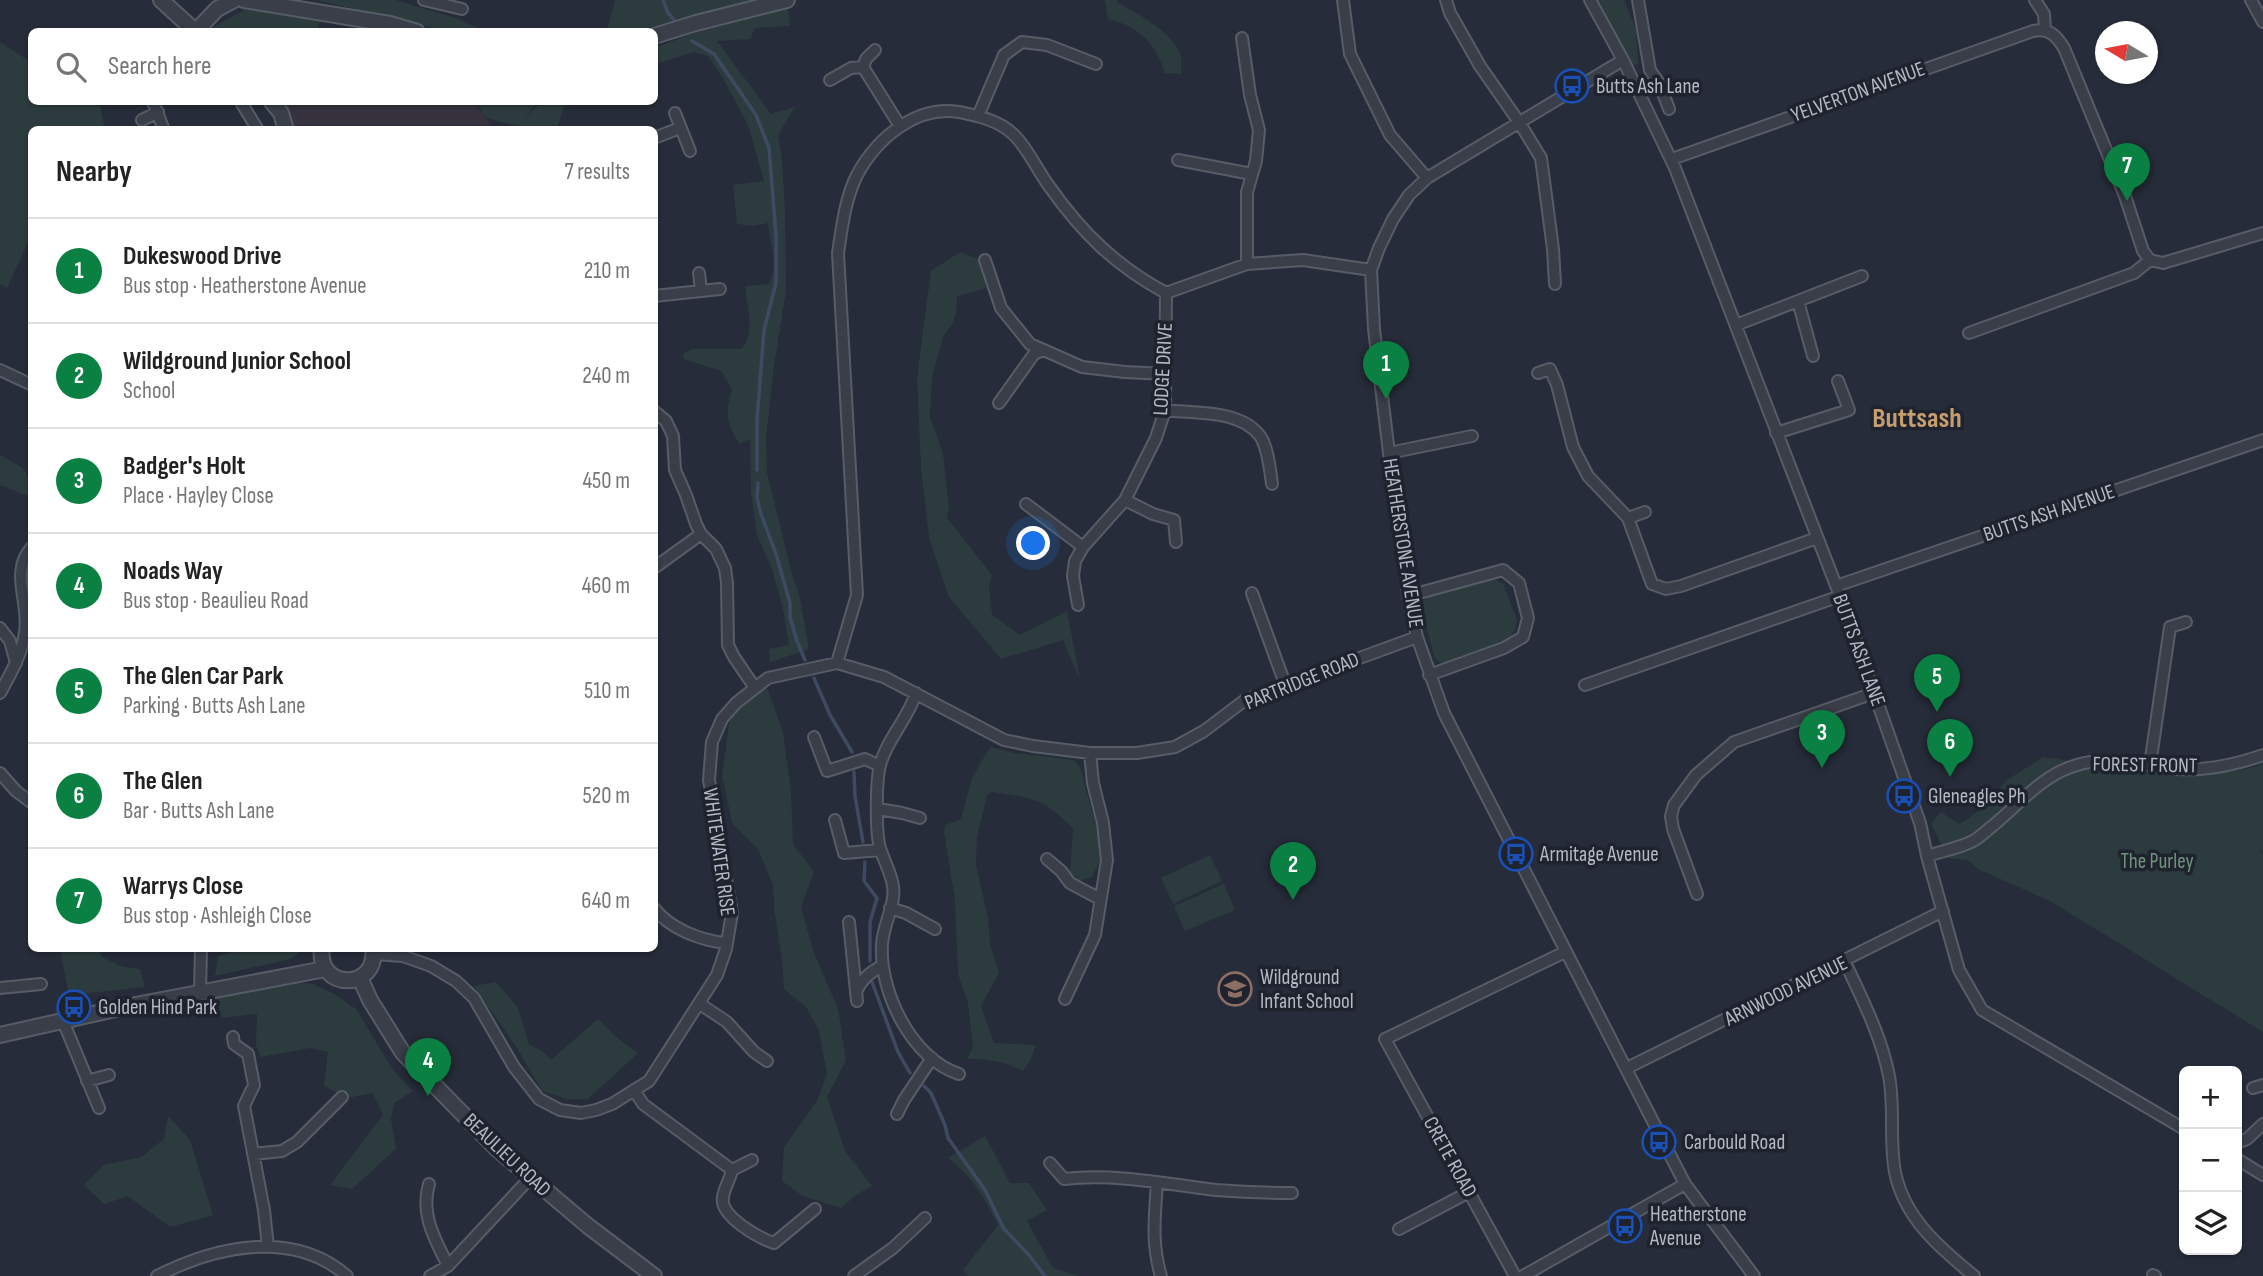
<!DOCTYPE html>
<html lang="en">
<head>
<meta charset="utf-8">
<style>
	:root { --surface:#fff; --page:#f6f6f6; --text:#222; --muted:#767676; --line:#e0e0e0; --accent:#0b8043 }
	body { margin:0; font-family:"Sofia Sans Condensed",sans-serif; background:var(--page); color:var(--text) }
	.controls { position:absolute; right:21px; bottom:21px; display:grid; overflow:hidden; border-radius:10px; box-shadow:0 2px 5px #0004 }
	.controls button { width:63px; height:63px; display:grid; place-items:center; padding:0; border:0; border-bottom:2px solid var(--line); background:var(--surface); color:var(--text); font:35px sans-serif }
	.compass { position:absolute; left:2095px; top:21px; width:63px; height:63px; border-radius:50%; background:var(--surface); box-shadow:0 2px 5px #0004; rotate:280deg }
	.you { position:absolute; left:1034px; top:544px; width:24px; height:24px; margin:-18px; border:5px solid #fff; border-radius:50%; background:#1a73e8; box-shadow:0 0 0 10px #1a73e833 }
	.badge { display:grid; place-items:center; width:46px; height:46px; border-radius:50%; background:var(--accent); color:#fff; font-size:23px; font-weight:700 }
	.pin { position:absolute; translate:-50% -58px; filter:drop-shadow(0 2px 4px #0008) }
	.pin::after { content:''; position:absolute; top:37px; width:24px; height:21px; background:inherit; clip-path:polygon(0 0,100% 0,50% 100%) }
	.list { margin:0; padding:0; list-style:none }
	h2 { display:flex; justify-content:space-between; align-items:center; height:91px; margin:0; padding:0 28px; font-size:30px }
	h2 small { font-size:23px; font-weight:400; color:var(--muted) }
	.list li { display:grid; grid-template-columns:46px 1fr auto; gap:21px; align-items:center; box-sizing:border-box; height:105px; padding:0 28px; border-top:2px solid var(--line) }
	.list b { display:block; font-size:26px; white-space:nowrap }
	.list p { margin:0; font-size:23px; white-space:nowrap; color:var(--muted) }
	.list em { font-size:23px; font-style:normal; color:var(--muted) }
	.icon { flex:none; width:38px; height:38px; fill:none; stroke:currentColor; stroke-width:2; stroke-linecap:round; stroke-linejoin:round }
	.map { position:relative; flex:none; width:2263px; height:1276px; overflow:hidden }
	.search { position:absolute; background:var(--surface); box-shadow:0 2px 5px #0004; left:28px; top:28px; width:630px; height:77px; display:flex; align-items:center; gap:18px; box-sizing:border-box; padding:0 24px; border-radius:10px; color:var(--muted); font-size:26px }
	.panel { position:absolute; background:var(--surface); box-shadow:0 2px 5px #0004; left:28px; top:126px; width:630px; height:826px; border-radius:10px }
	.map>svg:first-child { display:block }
	.medical { fill:#36333e }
	.green { fill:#2c3c3e }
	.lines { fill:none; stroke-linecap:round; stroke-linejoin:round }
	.stream { stroke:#3f4a62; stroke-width:3.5 }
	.minor-casing { stroke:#575c67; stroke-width:14 }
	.tertiary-casing { stroke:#575c67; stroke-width:18 }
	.minor { stroke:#393e49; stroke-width:10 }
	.tertiary { stroke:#393e49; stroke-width:14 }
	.labels { text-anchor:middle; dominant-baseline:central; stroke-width:7; stroke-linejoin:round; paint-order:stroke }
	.poi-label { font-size:21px; fill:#b5b9c5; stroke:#1e232e; text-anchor:start }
	.street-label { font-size:21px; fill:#b5b9c5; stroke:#1e232e }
	.park-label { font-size:21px; fill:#6f937b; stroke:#1e232e }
	.district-label { font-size:28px; font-weight:bold; fill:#c69d6f; stroke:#1e232e }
</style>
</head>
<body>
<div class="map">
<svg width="2263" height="1276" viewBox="0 0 2263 1276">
	<rect width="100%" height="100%" fill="#262c39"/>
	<path class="medical" d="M281,102H474L494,129H292L285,106Z"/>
	<path class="green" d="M316,0H396L455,18L484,31H442L422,25Z
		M615,0H754L636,31H607Z
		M1105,0H1117L1118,3C1137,13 1176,34 1181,57C1182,62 1181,68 1181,74L1165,73C1156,43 1138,26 1108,19Z
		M1597,0H1624L1636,30L1638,64L1633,66L1626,58Z
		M251,6L320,21L317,31L218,32L214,27Z
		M788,8L790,26L754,28L751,39L717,41L771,114L795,107L778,135L782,158L785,210L786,291L774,366L766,437L767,473L793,578L799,594L809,649L770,662L769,649L789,645L783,609L772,569L757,535L751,493L750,439L739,444C726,420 725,416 732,389L721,371L684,359L683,354L692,349H741C756,334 747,305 745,286L769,284L775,266L768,223L753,226L737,224L733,185L764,181L748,125L723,78L708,56L694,52L655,64L654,48L692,34Z
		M0,42L31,62L32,102H99L105,129L32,130L31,241L30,238L7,288L0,284Z
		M476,102H538L524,118L542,102H571L563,108L557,130L515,129L516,126L486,118Z
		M960,252L979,259L986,288L957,296L956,314L952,324L943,337L932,377L930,417L943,454L949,507L947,518L992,575L989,588L992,615L1020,635L1067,611L1080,680L1063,640L1001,659L949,597L929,537L921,468L917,377L931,271Z
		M0,455C22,468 32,468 31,497L0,485Z
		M1493,578L1503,584L1517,620L1515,630L1508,639L1447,662H1440L1435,659L1420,603C1439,589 1469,580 1493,578Z
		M766,685L783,732L791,790L793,844L814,872L801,907L814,953L838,1009L846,1060L827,1097L845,1151L872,1186L856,1195L841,1208L803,1196L782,1181L784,1147L817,1101L827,1075L819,1030L806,1007L784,989L782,960L774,907L773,885L758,849L732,823L722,775L729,724L743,696Z
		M990,747L1015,753L1074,760L1080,767L1100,841V860L1092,877L1080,881L1070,872L1073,828C1042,798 1034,798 992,792L987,795L977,837L976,865L988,918L990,944L999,973L981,1006L994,1043L1036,1045L1030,1061L1023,1071C1004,1062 988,1058 967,1059L973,1047L968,1003L958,974L955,900L944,832L945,825L961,819L972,778Z
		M2043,757C2104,766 2205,786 2263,764V852L2256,846L2263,854V1032L2052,902L1978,869L1968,860L1948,858L1931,823L1941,812L1959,824L1982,809L2007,780Z
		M1210,855L1222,881L1173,904L1161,878Z
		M1224,884L1235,910L1185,931L1174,906Z
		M250,948H303V949L291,959L215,976L218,956Z
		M60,949H99L102,957L120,966L140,969L145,987L69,995Z
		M285,982L313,984L336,995L356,1009L393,1070L413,1091L394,1103L391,1119L396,1149L352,1189L330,1185L383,1115L373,1093L347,1098L324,1086L328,1052L310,1048L261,1057L256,1046L257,1014L222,1018L216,996Z
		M496,982L518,1008L529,1044L543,1052L551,1060L598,1019L615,1036L638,1053L588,1099H567L542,1091L517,1048L474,986Z
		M168,1116L190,1140L213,1215L170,1227L128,1196L104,1204L84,1185L104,1165L141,1157L164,1139Z
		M985,1136L1010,1183H1029L1047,1210L1027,1221L1053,1268L1078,1276H968L963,1270L998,1225C983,1196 974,1178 948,1158Z"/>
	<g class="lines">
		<path class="stream" d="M663,0L668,13L677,23
			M692,41L714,54L756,115L769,148L776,236V283L764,330L757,420V470
			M758,483L757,498L761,514L776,554L790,603V617L797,641L805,660
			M814,678L830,715L852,752
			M854,772L855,796L863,842
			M865,862L864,881L877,898L870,922V961
			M872,982L898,1052L910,1073
			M924,1086L931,1093L945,1125L948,1138L985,1190L1004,1229L1029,1255L1045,1276"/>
		<defs>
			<path id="minor" d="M424,0L462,9
				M1343,0L1350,54L1390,135L1427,178
				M1446,0L1450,13L1480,66L1519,122L1541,158L1553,249L1555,284
				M1590,0L1623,60L1675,168L1840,596L1920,823L1927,856L1959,970L1982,1010L2184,1129
				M1638,0L1650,70L1660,85L1669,109
				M2035,0L2044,14L2045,30
				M2251,0L2263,22
				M1242,38L1250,95L1259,130L1256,161L1247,192V264
				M1623,60L1427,178L1409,195L1393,219L1379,248L1371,270L1374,329L1389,453L1405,554L1408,596L1417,637L1444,713L1685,1184L1754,1276
				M863,67L866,59L875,50
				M830,80L851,68L863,67L900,126
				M153,102L164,130
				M241,102L258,130
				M675,113L690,151
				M978,116L1004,55L1022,42L1047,45L1096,64
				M142,120L158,112
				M654,138L680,128
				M1672,159L2033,31C2049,28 2056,35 2064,48L2125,196L2143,251L2150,260
				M1178,160L1252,174
				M985,260L1001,308L1030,344L1082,367L1125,372L1166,374
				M2150,260L2163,263L2263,233
				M699,273L701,291
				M654,296L720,289
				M1798,301L1813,356
				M1736,325L1862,276
				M1969,333L2134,273L2150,260
				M0,370L32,385
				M1538,373L1550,369L1557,385L1573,447L1588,476L1628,518L1652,584L1666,589L1681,586L1817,538
				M999,403L1034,354L1043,350
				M1165,410C1195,414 1240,409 1260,436C1268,447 1270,470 1272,484
				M654,411L666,421L673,436L675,470L686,495L696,524L701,534L716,549L725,568L727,583L728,645L734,657L755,688
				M1776,433L1849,410L1838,381
				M1389,453L1472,436
				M1125,500L1153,514L1174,520L1176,542
				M1026,504L1083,547
				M1628,518L1645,512
				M654,568L701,534
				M1836,586L2263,440
				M1252,593L1285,684
				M1408,596L1503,570L1519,583L1528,618L1523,637L1504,648L1429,675
				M1078,605L1073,576L1075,561L1083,547L1125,500L1156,438L1165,410L1166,293
				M0,628L10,641L16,663
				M837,663L857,595L838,253C842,227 845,199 857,175C877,138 916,105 959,112C978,116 998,120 1013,134C1028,148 1037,170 1049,186C1082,233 1116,266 1166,293L1247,264L1303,260L1371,270
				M1585,685L1840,596
				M0,693C11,673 22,654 25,632C30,602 9,572 32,547
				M916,693C908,719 887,739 880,765C876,781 875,836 881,851C885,863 891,873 893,886C896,904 883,925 882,944C879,992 912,1059 959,1074
				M814,737L827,771L865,759L880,766
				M2150,765L2170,627L2186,622
				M0,773L16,791L32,803
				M878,809L902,813L920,818
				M835,820L844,853L880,850
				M1927,856C1942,851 1960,848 1973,841C1979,838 1985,832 1990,828C2018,806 2041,775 2077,765C2109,755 2146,767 2178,769C2206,771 2237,764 2263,755
				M1047,859L1061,871L1070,883L1100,899
				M1697,894L1673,829L1671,816L1674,805L1696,775L1734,742L1874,693
				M654,908C670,929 700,940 725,943
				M890,908L906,913L935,929
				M849,922L857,1001
				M374,954L403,956L431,966L456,981L474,998L514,1067L539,1099L560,1110L581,1113L596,1110L612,1104L649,1081L717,975L726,949L732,913L709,780L712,742L722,719L736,703L768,678L837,663L884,677L1004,740L1033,746L1090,753H1137L1175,747L1204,731L1245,700L1417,637
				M1845,962C1862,999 1881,1035 1889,1076C1895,1107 1889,1141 1895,1172C1904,1218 1940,1248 1974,1276
				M0,988L41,984
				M200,992L201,948
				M856,992C862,979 869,973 882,966
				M1065,999L1095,935L1107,860L1103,823L1093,783L1090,753
				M700,1004L727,1022L754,1052L767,1061
				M63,1021L99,1108
				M233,1037L234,1044L248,1054L254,1085L244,1106L264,1210L268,1247
				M1627,1068L1943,911
				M87,1081L109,1075
				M2253,1088L2263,1085
				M634,1090L643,1104L732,1170C730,1180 724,1188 723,1197C719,1216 759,1238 774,1243L815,1209
				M897,1114L904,1100L932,1058
				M2237,1143L2247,1139L2263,1124
				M253,1154L282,1151L297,1142L342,1097
				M2237,1159L2263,1175
				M1050,1163L1064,1179C1115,1173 1166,1184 1216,1190C1241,1192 1266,1193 1292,1193
				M732,1170L752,1160
				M1157,1182C1155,1215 1151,1243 1161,1276
				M429,1184C420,1215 435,1239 448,1266
				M1399,1229L1469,1192
				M2153,1275L2155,1276
				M157,1276C216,1246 293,1229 347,1276
				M430,1276L448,1266L530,1178
				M854,1276L893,1248L925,1218
				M1515,1276L1385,1039L1565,952
				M1523,1276L1685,1184"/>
			<path id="tertiary" d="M161,0L196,32
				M244,0L390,24L417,32
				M196,31L217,9L234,0
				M654,36L696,23L787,0
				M272,102L281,113L286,130
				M322,948C316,991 379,991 373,948
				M360,978L370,1000L403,1053L497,1149L588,1226L654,1276
				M0,1035L120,1008L325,969"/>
		</defs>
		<use href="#minor" class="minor-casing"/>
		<use href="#tertiary" class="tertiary-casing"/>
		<use href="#minor" class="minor"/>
		<use href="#tertiary" class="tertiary"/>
	</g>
	<defs>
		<symbol id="bus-ring" viewBox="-11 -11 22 22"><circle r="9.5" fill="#1e232e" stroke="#1a4fb4" stroke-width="1.5"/><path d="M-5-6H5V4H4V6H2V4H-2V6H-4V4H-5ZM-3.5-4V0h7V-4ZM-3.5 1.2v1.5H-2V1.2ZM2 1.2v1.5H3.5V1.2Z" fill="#1a4fb4"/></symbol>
		<symbol id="school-ring" viewBox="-11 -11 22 22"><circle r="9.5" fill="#1e232e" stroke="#8d6e63" stroke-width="1.5"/><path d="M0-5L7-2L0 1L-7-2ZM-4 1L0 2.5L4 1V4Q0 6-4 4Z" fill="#8d6e63"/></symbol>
	</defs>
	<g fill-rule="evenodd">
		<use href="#bus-ring" x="1553" y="67" width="38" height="38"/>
		<use href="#bus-ring" x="1885" y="777" width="38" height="38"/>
		<use href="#bus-ring" x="1497" y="835" width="38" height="38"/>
		<use href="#school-ring" x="1216" y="970" width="38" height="38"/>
		<use href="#bus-ring" x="55" y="988" width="38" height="38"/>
		<use href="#bus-ring" x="1640" y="1123" width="38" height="38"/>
		<use href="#bus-ring" x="1606" y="1207" width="38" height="38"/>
	</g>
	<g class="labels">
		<g class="poi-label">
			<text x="1596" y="86">Butts Ash Lane</text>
			<text x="1928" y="796">Gleneagles Ph</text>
			<text x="1540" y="854">Armitage Avenue</text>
			<text x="1260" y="977">Wildground<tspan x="1260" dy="24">Infant School</tspan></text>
			<text x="98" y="1007">Golden Hind Park</text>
			<text x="1684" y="1142">Carbould Road</text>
			<text x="1650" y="1214">Heatherstone<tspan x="1650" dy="24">Avenue</tspan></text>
		</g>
		<g class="street-label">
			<text transform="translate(1858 92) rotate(-20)">YELVERTON AVENUE</text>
			<text transform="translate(1163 369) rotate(-87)">LODGE DRIVE</text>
			<text transform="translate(2049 513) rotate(-19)">BUTTS ASH AVENUE</text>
			<text transform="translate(1403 543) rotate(81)">HEATHERSTONE AVENUE</text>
			<text transform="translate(1859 650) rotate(70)">BUTTS ASH LANE</text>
			<text transform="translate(1302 681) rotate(-22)">PARTRIDGE ROAD</text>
			<text transform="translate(2145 765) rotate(1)">FOREST FRONT</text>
			<text transform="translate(719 852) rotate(82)">WHITEWATER RISE</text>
			<text transform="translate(1786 991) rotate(-26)">ARNWOOD AVENUE</text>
			<text transform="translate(507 1155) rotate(43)">BEAULIEU ROAD</text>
			<text transform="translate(1450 1157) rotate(61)">CRETE ROAD</text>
		</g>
		<g class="park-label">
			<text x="2157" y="861">The Purley</text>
		</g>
		<g class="district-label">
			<text x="1917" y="418">Buttsash</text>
		</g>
	</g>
</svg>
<div class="controls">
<button>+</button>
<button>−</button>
<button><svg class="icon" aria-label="layers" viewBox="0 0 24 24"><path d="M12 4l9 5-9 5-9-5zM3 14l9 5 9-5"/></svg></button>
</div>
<svg class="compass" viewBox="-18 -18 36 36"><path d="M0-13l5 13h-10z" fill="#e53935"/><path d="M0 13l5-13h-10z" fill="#767676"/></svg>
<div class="you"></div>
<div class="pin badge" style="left:1386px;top:399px">1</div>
<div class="pin badge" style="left:1293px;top:900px">2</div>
<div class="pin badge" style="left:1822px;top:768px">3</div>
<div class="pin badge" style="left:428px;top:1096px">4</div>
<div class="pin badge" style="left:1937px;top:712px">5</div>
<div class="pin badge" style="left:1950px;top:777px">6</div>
<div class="pin badge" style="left:2127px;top:201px">7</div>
<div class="search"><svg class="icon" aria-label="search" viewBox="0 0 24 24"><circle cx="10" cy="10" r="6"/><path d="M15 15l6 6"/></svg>Search here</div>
<section class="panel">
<h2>Nearby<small>7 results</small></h2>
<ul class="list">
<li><span class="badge">1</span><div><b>Dukeswood Drive</b><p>Bus stop · Heatherstone Avenue</p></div><em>210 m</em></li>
<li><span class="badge">2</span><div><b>Wildground Junior School</b><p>School</p></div><em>240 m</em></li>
<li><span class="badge">3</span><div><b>Badger's Holt</b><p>Place · Hayley Close</p></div><em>450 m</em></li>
<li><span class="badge">4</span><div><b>Noads Way</b><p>Bus stop · Beaulieu Road</p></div><em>460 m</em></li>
<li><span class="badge">5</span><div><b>The Glen Car Park</b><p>Parking · Butts Ash Lane</p></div><em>510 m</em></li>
<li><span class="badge">6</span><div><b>The Glen</b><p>Bar · Butts Ash Lane</p></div><em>520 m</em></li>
<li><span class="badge">7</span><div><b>Warrys Close</b><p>Bus stop · Ashleigh Close</p></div><em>640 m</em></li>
</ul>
</section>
</div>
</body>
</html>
